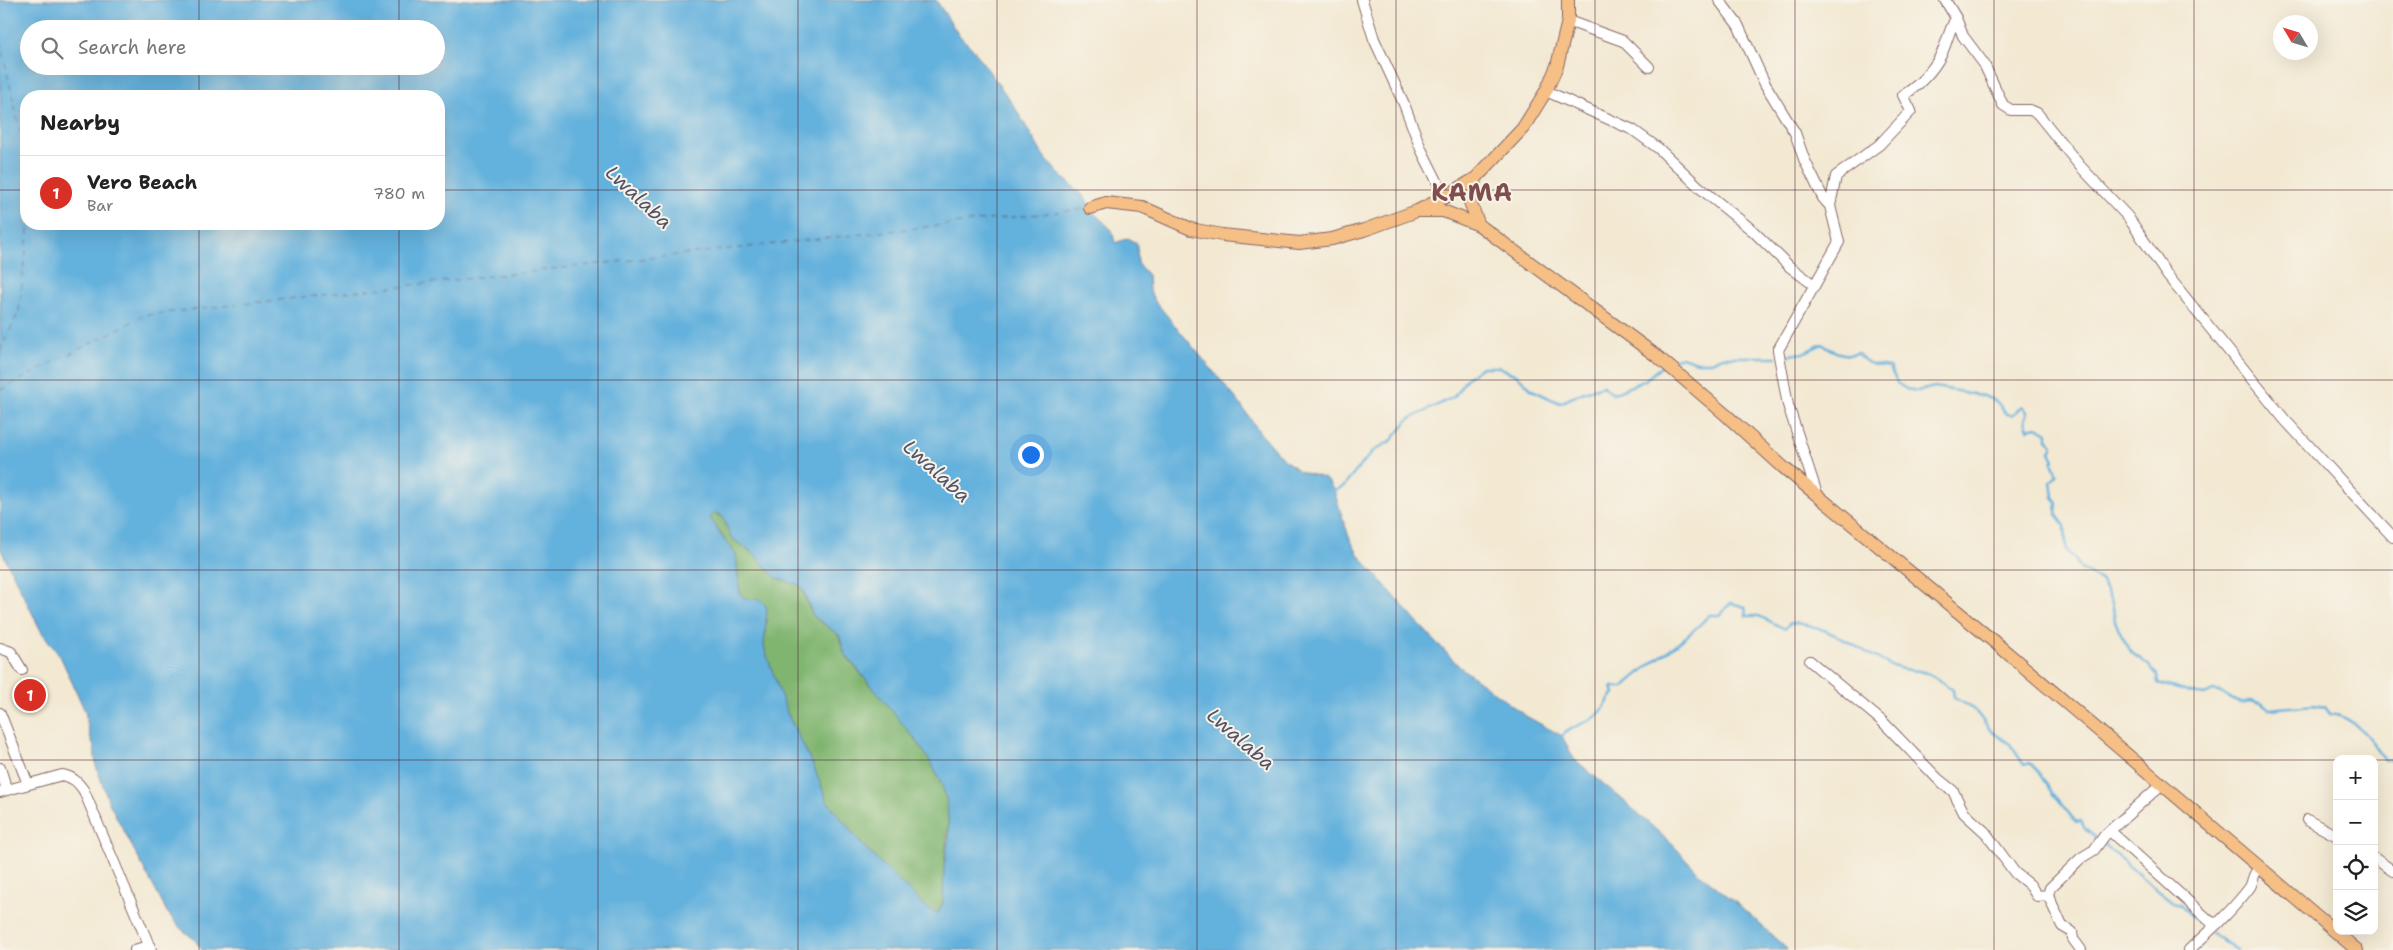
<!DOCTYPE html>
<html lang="en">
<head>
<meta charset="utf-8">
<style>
	:root { --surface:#fff; --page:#f6f6f6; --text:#222; --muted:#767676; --line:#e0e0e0; --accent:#d93025 }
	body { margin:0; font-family:"Shantell Sans",sans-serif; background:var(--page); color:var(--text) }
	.controls { position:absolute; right:15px; bottom:15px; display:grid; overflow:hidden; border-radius:10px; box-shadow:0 5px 20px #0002 }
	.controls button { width:45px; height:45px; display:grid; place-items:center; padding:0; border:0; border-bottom:1px solid var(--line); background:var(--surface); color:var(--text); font:25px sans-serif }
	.compass { position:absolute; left:2273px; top:15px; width:45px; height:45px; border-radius:50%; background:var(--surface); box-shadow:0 5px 20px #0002; rotate:308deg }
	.you { position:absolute; left:1030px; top:454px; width:18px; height:18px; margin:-12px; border:4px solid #fff; border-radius:50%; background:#1a73e8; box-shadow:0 0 0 8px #1a73e833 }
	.badge { display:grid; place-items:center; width:32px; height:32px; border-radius:50%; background:var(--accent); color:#fff; font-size:16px; font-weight:700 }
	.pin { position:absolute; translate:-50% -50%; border:2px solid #fff; box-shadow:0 1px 5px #0006 }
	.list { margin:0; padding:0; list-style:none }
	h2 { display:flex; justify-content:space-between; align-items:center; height:65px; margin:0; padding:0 20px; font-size:21px }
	h2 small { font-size:16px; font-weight:400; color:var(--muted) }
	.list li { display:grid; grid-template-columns:32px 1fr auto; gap:15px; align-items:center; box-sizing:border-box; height:75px; padding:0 20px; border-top:1px solid var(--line) }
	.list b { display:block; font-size:19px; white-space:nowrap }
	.list p { margin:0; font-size:16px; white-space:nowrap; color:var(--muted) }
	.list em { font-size:16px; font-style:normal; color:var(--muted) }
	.icon { flex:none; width:28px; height:28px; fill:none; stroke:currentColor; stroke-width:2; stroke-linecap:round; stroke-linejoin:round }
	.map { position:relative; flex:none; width:2393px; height:950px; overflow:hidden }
	.search { position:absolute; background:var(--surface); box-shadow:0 5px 20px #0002; left:20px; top:20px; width:425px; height:55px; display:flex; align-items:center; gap:12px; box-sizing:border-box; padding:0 18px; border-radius:28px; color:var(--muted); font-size:19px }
	.panel { position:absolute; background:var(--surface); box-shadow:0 5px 20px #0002; left:20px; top:90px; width:425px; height:140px; border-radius:20px }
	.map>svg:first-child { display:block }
	.forest { fill:#80b570; stroke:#656a4e }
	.water { fill:#64b1dd; stroke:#576884; fill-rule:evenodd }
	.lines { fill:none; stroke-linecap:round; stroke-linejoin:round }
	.stream { stroke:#64b1dd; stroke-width:2.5 }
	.ferry { stroke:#535269; stroke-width:1; stroke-dasharray:6 5; stroke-linecap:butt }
	.minor-casing { stroke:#856666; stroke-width:12 }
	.major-casing { stroke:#856666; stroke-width:14 }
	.minor { stroke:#fff; stroke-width:10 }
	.major { stroke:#f5bf86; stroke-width:12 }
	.grid { fill:none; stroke:#4a1f2b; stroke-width:1; stroke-opacity:0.55 }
	.labels { text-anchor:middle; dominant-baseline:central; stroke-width:4; stroke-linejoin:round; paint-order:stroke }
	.water-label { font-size:20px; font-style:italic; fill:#535269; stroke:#f7f3e8 }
	.district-label { font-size:24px; font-weight:bold; letter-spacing:1px; fill:#814e4e; stroke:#f7f3e8 }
</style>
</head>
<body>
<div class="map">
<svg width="2393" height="950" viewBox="0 0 2393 950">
	<rect width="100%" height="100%" fill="#f7f3e8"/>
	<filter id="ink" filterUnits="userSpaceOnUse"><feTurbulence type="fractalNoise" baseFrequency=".02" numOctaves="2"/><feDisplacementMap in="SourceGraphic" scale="10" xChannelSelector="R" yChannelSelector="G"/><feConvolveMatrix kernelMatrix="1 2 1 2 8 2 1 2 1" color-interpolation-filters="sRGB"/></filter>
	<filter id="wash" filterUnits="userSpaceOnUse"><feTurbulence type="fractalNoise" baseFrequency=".0096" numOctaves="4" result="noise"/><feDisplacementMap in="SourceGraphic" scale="20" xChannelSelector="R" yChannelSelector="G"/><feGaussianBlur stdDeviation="1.12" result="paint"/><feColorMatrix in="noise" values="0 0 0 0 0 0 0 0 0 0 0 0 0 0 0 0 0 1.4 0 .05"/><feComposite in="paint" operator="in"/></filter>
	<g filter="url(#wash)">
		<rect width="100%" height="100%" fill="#f3e9d3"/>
		<path class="forest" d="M714,513L723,517L731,538L799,585C806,594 806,606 813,615C820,624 830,626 837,634C842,639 840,648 845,654C876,696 933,747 946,797C952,824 945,843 944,869C943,883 947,902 938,913L928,910L865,848L827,801L814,767L787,713L770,666L764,646L766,614L757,599L749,600L740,595L736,555L711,520L710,517Z"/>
		<path class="water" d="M0,0H936L958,34L973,49L1014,106L1043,155L1058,173L1084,196L1093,212L1112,230L1115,243L1128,238L1137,244L1138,264L1148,275L1149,289L1154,300L1238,401L1261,434L1281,457L1299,471L1324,478L1329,483L1334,491L1349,537L1358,554L1414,619L1460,667L1526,716L1562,736L1574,759L1623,800L1673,845L1699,873L1738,904L1788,950H202L194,939L180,928L167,912L109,803L96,766L94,747L89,733L85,711L61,658L41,631L0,548ZM29,29H436V66H29ZM26,96H439V224H26ZM717,513L723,517L731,538L751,551L776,578L799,585L803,590L813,616L839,635L845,654L916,740L928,758L942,784L946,798L948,816L949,835L944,867L943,902L938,913L928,909L865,848L827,801L814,767L787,713L764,647L767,609C763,596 755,601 744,598L740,594L736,555L720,534L710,517L712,514Z"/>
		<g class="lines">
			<path class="stream" d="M1783,356L1803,353L1822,344C1833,352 1844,357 1858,353C1867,366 1875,365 1890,367L1897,383L1906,389L1918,391L1935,387L1984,396L1997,402L2007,414L2012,415L2022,407L2028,413L2025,420L2028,429L2037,427L2047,433V439L2053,445L2050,452L2054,460L2052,462L2057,475L2051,482L2053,497L2057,503L2056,514L2065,526L2066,550L2074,558L2081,569L2101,580L2112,603L2115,621L2123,638L2132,653L2151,667L2157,675L2158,683L2191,693L2205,695L2213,691L2221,692L2231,699L2241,703L2251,701L2260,703L2269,709L2314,705L2325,707L2330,714C2355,716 2372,741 2385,760L2393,761
				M1668,361L1682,357L1697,362H1711L1722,357H1776
				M1334,491L1344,486L1372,452L1392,440L1409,419L1454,397L1467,378L1482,367H1499L1518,376L1532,390L1560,403L1584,392L1603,386L1613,394L1645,380L1662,366
				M1562,736C1570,726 1586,724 1597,716C1602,712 1609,699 1614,693L1612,687H1623C1651,661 1685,642 1709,615H1719L1731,603L1745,607L1746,616H1759L1785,629L1790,623C1830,624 1858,651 1893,666C1902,670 1910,670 1919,671C1930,672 1944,684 1953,690L1954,698L1973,708L1992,732L2010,744L2024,765L2029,763L2037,770L2052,793L2076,822L2081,821L2085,829L2098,840
				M2103,843L2147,882L2174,903L2180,905L2207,930
				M2211,933L2237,950"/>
			<path class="ferry" d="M0,41L22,139L26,190
				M0,351L19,311L29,224
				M0,390L145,315L1085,209"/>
		</g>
	</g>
	<g filter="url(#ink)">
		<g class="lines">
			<defs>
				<path id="minor" d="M1362,0L1374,39L1404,104L1421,149L1445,197
					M1719,0L1738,25L1765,84L1795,133L1804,159L1823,198L1830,206L1839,242L1778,350L1788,405L1817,494
					M1945,0L1956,18L1963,36L1984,64L2003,105L2011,110H2030L2037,113L2080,166L2128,217L2167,275L2285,420L2393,537
					M1568,21L1623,41L1649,67
					M1546,91L1633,130L1658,148L1699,187L1752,230L1790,267L1814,285
					M1830,206L1836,176L1879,145L1911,111L1903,95C1917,88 1934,69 1941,55C1947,43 1949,30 1956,18
					M0,648L11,652L22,670
					M1810,661L1883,722L1938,779L1953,791L1964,813L1985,832L2015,873L2030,885L2037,896L2048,895L2050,888L2081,858L2094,850L2105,835L2162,784
					M0,713L28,784
					M0,768L7,790
					M0,792L62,775C73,777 78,782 84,791L151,950
					M2307,820L2337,836
					M2110,831L2212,923L2219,922C2230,911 2241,899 2250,887C2254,880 2251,876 2260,867
					M2374,858L2393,871
					M2048,895L2062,926L2072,932L2073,939L2081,950
					M135,950L150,945
					M2189,950L2219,922"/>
				<path id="major" d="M1476,178L1470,202L1479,225
					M1090,208L1106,203L1142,207L1191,229L1222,235L1299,243L1332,239L1364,230L1417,211L1445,197L1476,178L1523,128L1546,91L1557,66L1568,21V0
					M1417,211H1443L1479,225L1658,357L1726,415L1783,467L1998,645L2357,950"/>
			</defs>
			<use href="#minor" class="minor-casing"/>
			<use href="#major" class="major-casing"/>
			<use href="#minor" class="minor"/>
			<use href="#major" class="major"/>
		</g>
	</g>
	<path class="grid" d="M199,0V29M399,0V29M598,0V950M798,0V950M997,0V950M1197,0V950M1396,0V950M1595,0V950M1795,0V950M1994,0V950M2194,0V950M199,66V96M399,66V96M0,190H26M439,190H2393M199,224V950M399,224V950M0,380H2393M0,570H2393M0,760H2337M2374,760H2393"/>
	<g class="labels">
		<g class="water-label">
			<text transform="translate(639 197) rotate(43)">Lwalaba</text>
			<text transform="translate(937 471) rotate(42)">Lwalaba</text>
			<text transform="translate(1241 739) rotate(41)">Lwalaba</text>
		</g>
		<g class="district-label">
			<text x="1472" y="193">KAMA</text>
		</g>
	</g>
</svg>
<div class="controls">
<button>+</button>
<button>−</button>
<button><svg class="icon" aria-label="locate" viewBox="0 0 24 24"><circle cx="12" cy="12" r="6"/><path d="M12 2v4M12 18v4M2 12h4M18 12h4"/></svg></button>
<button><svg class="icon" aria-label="layers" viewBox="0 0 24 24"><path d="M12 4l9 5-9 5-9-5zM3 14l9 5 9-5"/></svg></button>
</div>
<svg class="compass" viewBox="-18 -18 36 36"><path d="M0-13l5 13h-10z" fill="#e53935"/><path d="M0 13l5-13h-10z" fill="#767676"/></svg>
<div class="you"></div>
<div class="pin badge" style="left:30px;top:695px">1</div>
<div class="search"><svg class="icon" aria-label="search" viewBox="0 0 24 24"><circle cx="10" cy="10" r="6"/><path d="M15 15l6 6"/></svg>Search here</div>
<section class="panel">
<h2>Nearby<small></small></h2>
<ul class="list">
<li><span class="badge">1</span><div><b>Vero Beach</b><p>Bar</p></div><em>780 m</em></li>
</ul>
</section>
</div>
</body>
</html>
